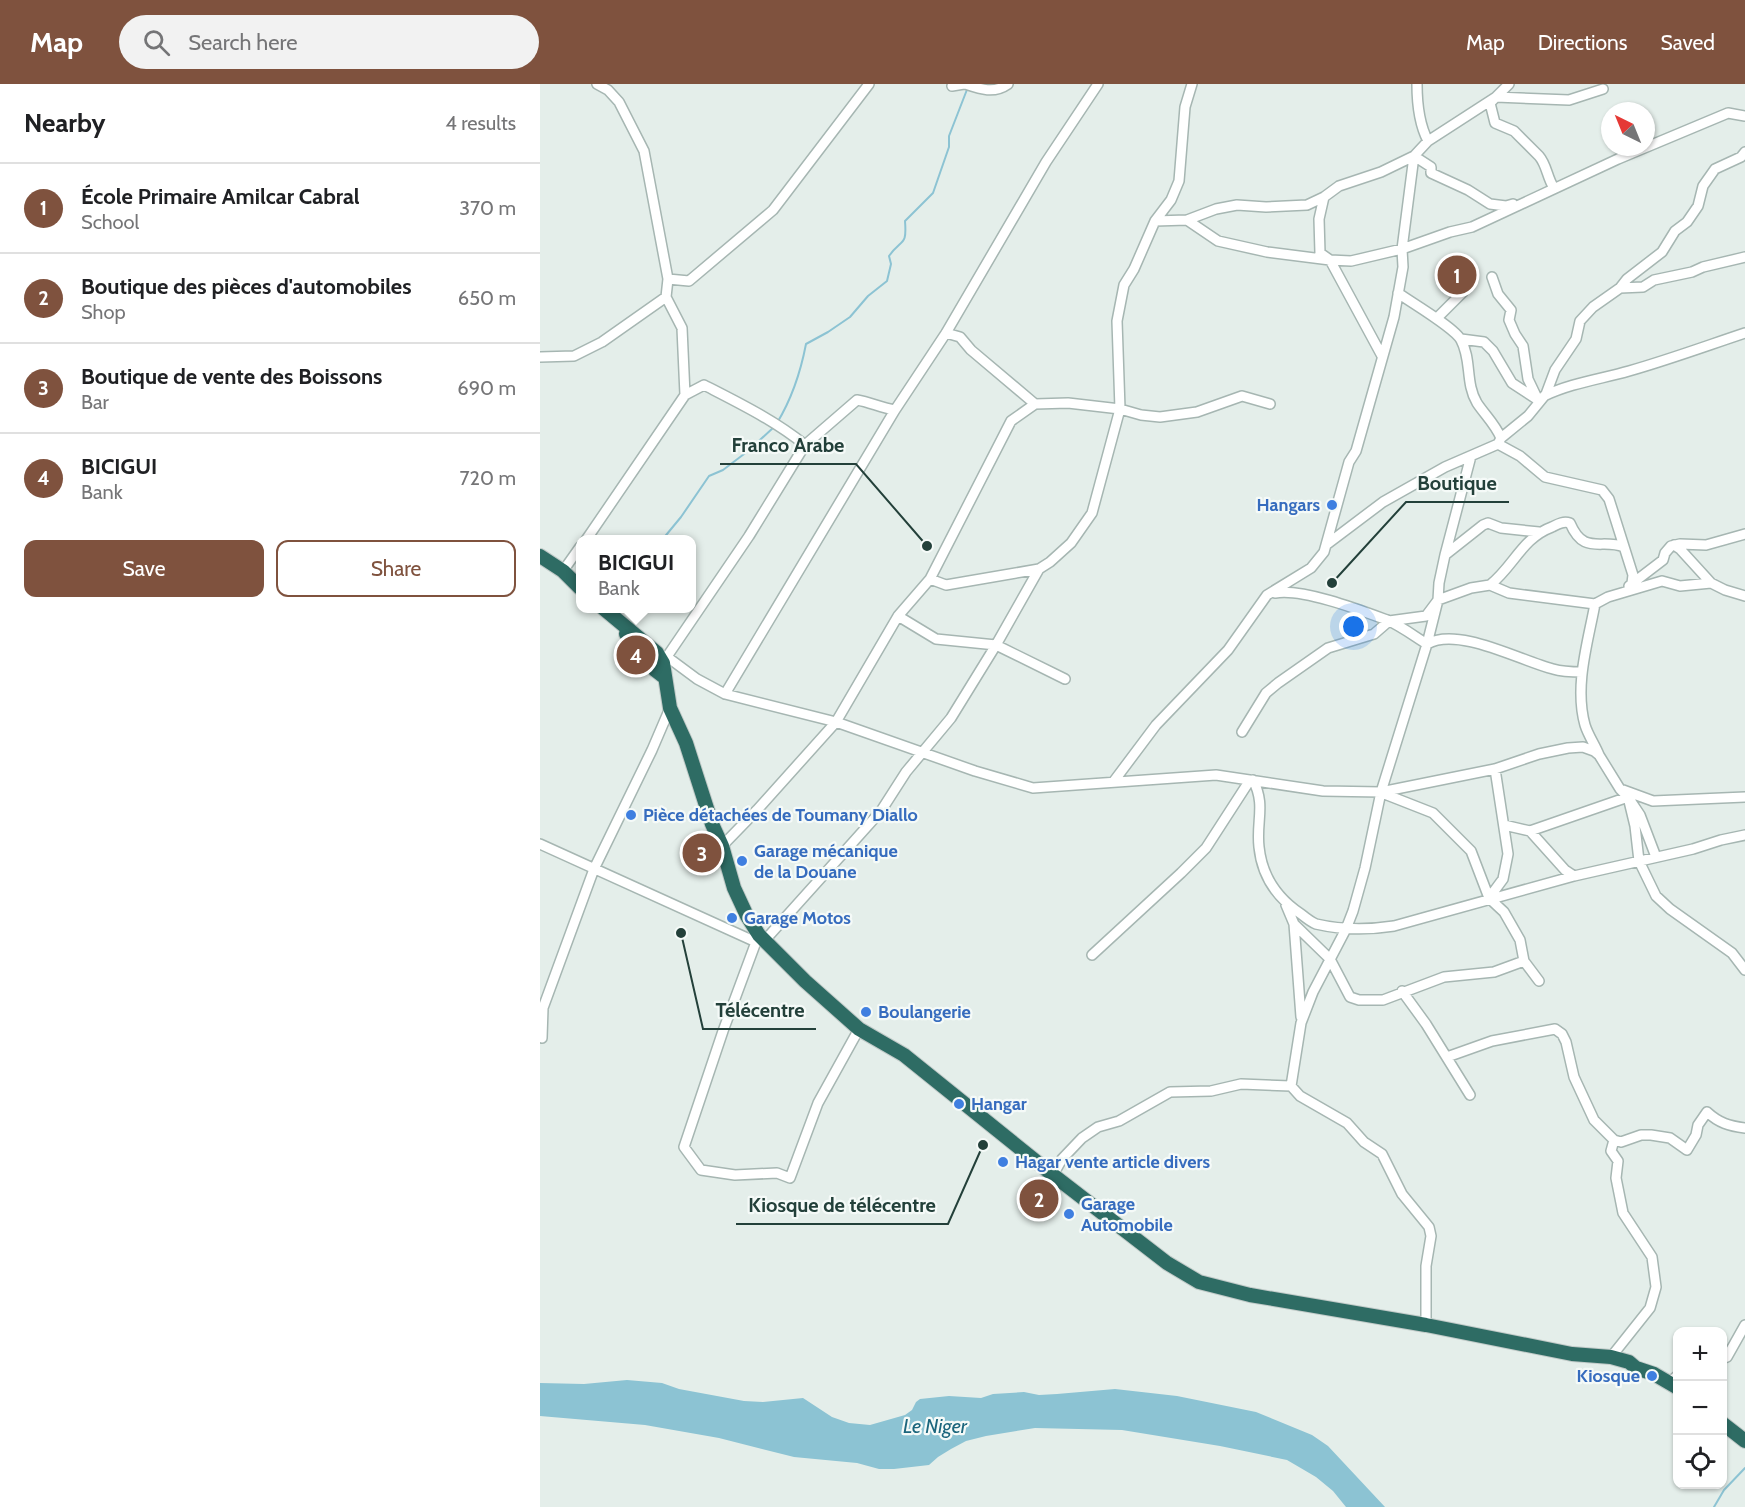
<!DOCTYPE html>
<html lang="en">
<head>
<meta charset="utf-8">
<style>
	:root { --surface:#fff; --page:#f2f2f2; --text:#202124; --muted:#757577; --line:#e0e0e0; --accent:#7f523e }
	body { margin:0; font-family:Cabin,sans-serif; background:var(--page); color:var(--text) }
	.controls { position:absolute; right:18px; bottom:18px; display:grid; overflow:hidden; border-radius:12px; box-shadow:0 2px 4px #0004 }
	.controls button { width:54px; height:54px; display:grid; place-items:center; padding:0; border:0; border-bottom:2px solid var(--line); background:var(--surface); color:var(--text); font:30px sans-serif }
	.compass { position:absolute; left:1061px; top:18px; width:54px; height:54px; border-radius:50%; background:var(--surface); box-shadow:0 2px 4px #0004; rotate:317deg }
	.you { position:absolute; left:814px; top:543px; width:21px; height:21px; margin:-15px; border:4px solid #fff; border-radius:50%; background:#1a73e8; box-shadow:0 0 0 9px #1a73e833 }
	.badge { display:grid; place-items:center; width:39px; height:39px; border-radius:50%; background:var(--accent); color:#fff; font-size:20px; font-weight:700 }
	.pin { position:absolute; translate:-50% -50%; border:3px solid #fff; box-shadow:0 2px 6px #0006 }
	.popup { position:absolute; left:36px; top:451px; width:120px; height:78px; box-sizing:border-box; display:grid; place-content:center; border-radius:12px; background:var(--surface); filter:drop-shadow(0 2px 4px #0005); font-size:20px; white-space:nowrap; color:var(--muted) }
	.popup b { font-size:22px; color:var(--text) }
	.popup::after { content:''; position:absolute; left:50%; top:100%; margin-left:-12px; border:12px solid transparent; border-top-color:var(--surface) }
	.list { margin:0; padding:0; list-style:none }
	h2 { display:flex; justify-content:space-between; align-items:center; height:78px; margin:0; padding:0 24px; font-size:26px }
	h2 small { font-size:20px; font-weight:400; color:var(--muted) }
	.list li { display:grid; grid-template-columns:39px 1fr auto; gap:18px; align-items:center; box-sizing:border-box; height:90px; padding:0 24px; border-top:2px solid var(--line) }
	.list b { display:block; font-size:22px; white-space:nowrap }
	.list p { margin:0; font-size:20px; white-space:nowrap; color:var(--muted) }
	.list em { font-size:20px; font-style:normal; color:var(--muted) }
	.actions { display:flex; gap:12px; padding:18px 24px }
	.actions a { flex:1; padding:14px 0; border:2px solid var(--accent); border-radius:12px; text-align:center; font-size:21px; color:var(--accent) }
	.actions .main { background:var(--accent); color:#fff }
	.icon { flex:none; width:33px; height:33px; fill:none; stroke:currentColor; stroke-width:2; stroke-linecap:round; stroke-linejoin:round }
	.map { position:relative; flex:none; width:1205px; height:1423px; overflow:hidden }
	header { display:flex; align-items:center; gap:36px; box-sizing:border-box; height:84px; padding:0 30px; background:var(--accent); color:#fff }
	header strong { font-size:28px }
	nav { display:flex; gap:33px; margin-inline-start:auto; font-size:21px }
	.search { width:420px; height:54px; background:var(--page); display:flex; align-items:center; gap:15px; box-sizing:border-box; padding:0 21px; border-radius:33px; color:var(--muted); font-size:22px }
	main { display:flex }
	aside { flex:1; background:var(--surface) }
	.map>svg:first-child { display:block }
	.water { fill:#8cc3d3 }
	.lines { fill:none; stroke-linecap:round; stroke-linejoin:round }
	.stream { stroke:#8cc3d3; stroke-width:2 }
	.minor-casing { stroke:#a6b6b2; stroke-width:12 }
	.highway-casing { stroke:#c1cac8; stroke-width:16 }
	.minor { stroke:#fff; stroke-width:9 }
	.highway { stroke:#2e6c64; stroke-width:14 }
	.shop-dot { fill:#3f7fe0; stroke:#f5faf8; stroke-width:2 }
	.labels { text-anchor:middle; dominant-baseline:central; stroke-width:4.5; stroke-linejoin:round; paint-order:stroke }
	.shop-label { font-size:18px; font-weight:bold; fill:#366cbe; stroke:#f5faf8; text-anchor:start }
	.water-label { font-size:20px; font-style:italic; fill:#1c667d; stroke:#f5faf8 }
	.leader { fill:none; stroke:#23403a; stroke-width:2 }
	.callout-dot { fill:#23403a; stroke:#f5faf8; stroke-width:2 }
	.callout-label { font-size:20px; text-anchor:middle; font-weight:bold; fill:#23403a; stroke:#f5faf8; stroke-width:4.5; stroke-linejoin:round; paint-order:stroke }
</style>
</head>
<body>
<header>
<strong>Map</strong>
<div class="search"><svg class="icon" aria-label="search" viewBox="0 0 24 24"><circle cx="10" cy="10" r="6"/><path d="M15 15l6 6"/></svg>Search here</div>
<nav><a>Map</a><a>Directions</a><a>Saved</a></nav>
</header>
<main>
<aside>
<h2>Nearby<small>4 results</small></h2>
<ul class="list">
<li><span class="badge">1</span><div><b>École Primaire Amilcar Cabral</b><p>School</p></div><em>370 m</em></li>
<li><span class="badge">2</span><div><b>Boutique des pièces d'automobiles</b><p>Shop</p></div><em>650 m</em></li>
<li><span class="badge">3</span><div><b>Boutique de vente des Boissons</b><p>Bar</p></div><em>690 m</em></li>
<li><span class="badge">4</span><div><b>BICIGUI</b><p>Bank</p></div><em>720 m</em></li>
</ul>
<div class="actions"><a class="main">Save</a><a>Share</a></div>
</aside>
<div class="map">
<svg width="1205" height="1423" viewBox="0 0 1205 1423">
	<rect width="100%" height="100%" fill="#e4eeea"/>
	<path class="water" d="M87,1296L122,1299L139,1305L204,1317L223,1318L263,1314L292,1333L309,1339L330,1341L365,1331L372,1326L376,1318L380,1315L409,1312L441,1314L453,1310L484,1308L499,1311L517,1310L575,1305L637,1312L716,1328L772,1351L788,1362L845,1423H806L793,1407L776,1393L747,1376L680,1362L582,1346L495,1344L446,1352L426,1357L411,1365L398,1373L389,1381L354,1385H339L317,1379L254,1373L179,1354L105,1341L0,1332V1299L44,1300Z"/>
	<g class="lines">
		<path class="stream" d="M237,339C251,316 261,286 266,260L288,248L310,233L328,212L347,197L351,180L349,172C362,154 367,163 365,137L393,109L409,63V52L428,3
			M122,456L141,433L169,392L183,386L208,367L234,343
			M1174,1423L1184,1406L1205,1384"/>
		<defs>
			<path id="minor" d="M425,0C440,5 454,10 468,0
				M877,0C877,19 879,40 888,57
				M412,2L424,0
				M1014,104C1007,94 1007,81 999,72L974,47L955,39L950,19L956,13L1029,16L1063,5
				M784,113L779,135L780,169L790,176L842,272
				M647,136L678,157L727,168L790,176L811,177L862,165L910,148L932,143L1078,75L1188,29L1205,32
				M615,137L647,136L676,125L697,121L726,123L767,121L784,113L799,102L841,88L874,72L891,83V89L928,106L950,120L966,122L973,120
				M128,195L149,197L233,126L329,0
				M1080,204L1103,203L1114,196L1152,188L1163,183L1205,173
				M858,209C872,219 915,244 921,256C932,276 925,299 937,319C945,331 955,340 961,354
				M126,213L142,244L145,311
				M897,234L923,208
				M406,249L420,253L431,266L495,320L528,319L580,325L601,331L620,333L657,328L702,312L730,320
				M921,255L944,258L953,267L972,299L998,316L988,295L983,262L975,250L969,236L971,226L958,210L952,193
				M0,273L34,272L62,258L126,213L128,195L104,67L79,18L68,6L57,0
				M1004,312C1031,299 1061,295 1089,287C1128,276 1166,262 1205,249
				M958,360L980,372L1005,393L1062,406L1069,415L1093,491L1092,499
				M46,456L145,311L164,301C199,319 234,336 265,361
				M786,461L843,418L905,383L958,360L961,354L988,332L1006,310L1015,286L1036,255L1040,237L1053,223L1080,204L1087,195L1122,168L1135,147L1147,138L1158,122L1163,102L1175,85L1201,73L1205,68
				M1134,461L1140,465L1171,499
				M905,471L943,441L948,439L961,444L999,448
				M23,487L40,463
				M390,495L406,501L499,485
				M950,501C974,482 982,454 1012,443C1018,440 1023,437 1030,439C1044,472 1061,454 1084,463
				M1089,502L1123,476L1125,469L1131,462L1140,460L1166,461L1205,450
				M735,509C762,504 820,526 847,536C861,542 874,552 887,560C918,542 981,577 1013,585C1023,588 1032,588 1042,588
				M358,532L396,555L456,561L525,595
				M126,572L157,595L185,610L296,638L435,687L493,704L676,691L783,707L841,708L955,685L999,670L1028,664L1043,663L1054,667L1059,671L1080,705L1088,713L1095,742L1099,777L1116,812L1130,825L1192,869L1205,886
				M124,577L209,452L265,361L317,316C330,318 341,324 355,326
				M185,610L355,326L406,249L506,78L558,0
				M702,648L726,609L738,599L788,564L834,550L849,537L886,532L898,516L931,504L950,501L969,509L1055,520
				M1059,671C1055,661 1048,651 1045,641C1034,602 1048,558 1055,520L1068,513L1122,497L1140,502L1171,499L1185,506L1205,512
				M713,696C726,721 716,737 719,763C722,793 737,814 761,830C766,834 771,838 776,840C802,846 828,846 854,842L1034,792L1153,765L1181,756L1205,751
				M574,697L616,641L688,566L727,511L771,484L784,468L809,378L816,367L854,233L863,183L862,165L874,72L888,57L956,13L969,0
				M1083,706L1113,717L1205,713
				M842,709L893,729L931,767L949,814L964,828L980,856L984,877L999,897
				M964,741L990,747L1088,713L1100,731L1116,773
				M990,747L1025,786L1034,792
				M0,760L216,858
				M182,762L217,726L296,638L358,532L390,495L471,337L495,320
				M949,814L963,795L968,770L955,685
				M746,821L754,840L790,875L810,913L819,916H843L904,893L954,888L984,877
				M754,840L761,933
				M552,871L641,789L666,764L710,696
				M862,907L886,940L930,1011
				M319,945L278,1019L250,1094L237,1089L195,1091L161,1086L144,1063L183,947L216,858L226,855L341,727L366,688L411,634L456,561L499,485L510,478L531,459L552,429L580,325L577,237L584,201L594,185L615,137L631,116L639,97L645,23L652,0
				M2,954L3,924L54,785L112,666L130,624
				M907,973L952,957L1015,945L1022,950L1026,958L1034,993L1054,1036L1074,1056L1081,1058L1101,1051H1111L1130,1054L1147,1066L1156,1051L1158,1041L1167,1028C1179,1039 1189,1042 1205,1044
				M513,1091L522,1075L542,1054L558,1043L579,1037L630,1008L671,1007L701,1000L751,1002
				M886,1241V1182L891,1152L889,1143L862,1110L842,1070L824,1058L807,1039L760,1012L751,1002L761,939L773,908L806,845L813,827L825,784L841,708L887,560L898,516L899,499L905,471L931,372
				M1071,1273L1110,1224L1116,1203L1112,1173L1083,1129L1076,1094L1078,1077L1071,1067L1074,1056
				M1182,1275L1187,1273L1205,1241
				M1130,1298L1138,1291"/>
			<path id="highway" d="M0,472L23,487L40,504
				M63,524L117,569L123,579L130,624L146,659L172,740L182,762L194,804L207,832L219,851L265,897L319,945L364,971L513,1091L627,1179L659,1198L710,1211L886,1241L1032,1270L1071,1273L1089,1278L1096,1284L1114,1290L1138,1304
				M86,550L115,586L124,593
				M1182,1339L1205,1357"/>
		</defs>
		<use href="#minor" class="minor-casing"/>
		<use href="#highway" class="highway-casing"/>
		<use href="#minor" class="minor"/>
		<use href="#highway" class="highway"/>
	</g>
	<g class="shop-dot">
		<circle cx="792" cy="421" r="6"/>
		<circle cx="91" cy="731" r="6"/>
		<circle cx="202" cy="777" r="6"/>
		<circle cx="192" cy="834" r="6"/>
		<circle cx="326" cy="928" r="6"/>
		<circle cx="419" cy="1020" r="6"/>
		<circle cx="463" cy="1078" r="6"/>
		<circle cx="529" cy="1130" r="6"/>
		<circle cx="1112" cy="1292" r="6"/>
	</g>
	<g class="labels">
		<g class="shop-label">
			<text x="780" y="421" text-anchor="end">Hangars</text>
			<text x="103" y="731">Pièce détachées de Toumany Diallo</text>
			<text x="214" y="767">Garage mécanique<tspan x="214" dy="21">de la Douane</tspan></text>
			<text x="204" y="834">Garage Motos</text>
			<text x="338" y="928">Boulangerie</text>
			<text x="431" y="1020">Hangar</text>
			<text x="475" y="1078">Hagar vente article divers</text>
			<text x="541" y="1120">Garage<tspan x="541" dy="21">Automobile</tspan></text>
			<text x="1100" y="1292" text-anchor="end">Kiosque</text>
		</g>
		<g class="water-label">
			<text x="395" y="1342">Le Niger</text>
		</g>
	</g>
	<path class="leader" d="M387 462L316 380H180M792 499L866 418H969M141 849L163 945H276M443 1061L408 1140H196"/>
	<g class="callout-dot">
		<circle cx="387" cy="462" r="6"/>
		<circle cx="792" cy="499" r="6"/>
		<circle cx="141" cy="849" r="6"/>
		<circle cx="443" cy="1061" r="6"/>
	</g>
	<g class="callout-label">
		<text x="248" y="368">Franco Arabe</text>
		<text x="917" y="406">Boutique</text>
		<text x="220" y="933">Télécentre</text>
		<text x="302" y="1128">Kiosque de télécentre</text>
	</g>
</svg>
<div class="controls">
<button>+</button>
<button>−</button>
<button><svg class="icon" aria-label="locate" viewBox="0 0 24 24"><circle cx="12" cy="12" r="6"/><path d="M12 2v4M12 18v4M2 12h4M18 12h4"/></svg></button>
</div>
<svg class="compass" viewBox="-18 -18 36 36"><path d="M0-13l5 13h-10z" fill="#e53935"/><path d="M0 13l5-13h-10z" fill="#757577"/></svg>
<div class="you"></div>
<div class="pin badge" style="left:917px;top:191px">1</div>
<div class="pin badge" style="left:499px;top:1115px">2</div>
<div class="pin badge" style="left:162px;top:769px">3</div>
<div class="pin badge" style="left:96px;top:571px">4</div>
<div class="popup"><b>BICIGUI</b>Bank</div>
</div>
</main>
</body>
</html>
